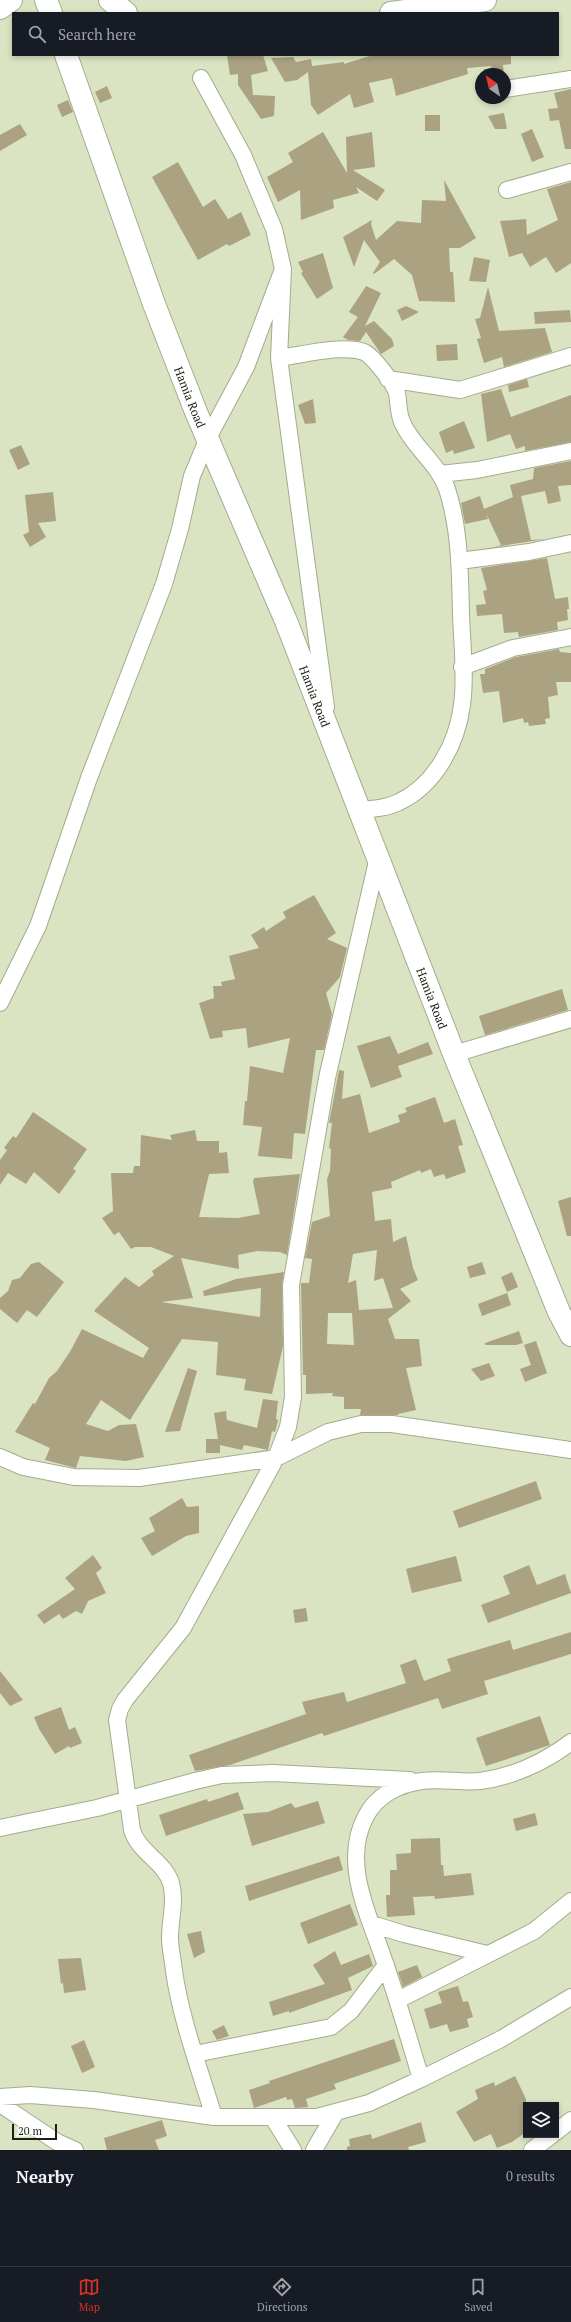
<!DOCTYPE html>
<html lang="en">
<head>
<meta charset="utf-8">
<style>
	:root { --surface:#171b24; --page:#20242c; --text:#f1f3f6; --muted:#9ea1a6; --line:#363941; --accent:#d93025 }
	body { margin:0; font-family:"PT Serif",serif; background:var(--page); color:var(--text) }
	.controls { position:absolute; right:12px; bottom:12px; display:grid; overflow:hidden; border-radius:0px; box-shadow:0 2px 6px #0003 }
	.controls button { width:36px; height:36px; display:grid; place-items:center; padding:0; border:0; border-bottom:1px solid var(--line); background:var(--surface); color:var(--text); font:20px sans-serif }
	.compass { position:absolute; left:475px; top:68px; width:36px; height:36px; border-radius:50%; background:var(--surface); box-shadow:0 2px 6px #0003; rotate:326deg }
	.scale { position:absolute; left:12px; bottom:10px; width:45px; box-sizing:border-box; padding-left:4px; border:2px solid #1c1f13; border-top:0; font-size:11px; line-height:14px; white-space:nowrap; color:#1c1f13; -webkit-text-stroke:3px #fff; paint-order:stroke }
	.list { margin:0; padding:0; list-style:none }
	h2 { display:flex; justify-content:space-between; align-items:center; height:52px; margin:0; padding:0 16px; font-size:17px }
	h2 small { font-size:13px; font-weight:400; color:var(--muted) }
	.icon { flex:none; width:22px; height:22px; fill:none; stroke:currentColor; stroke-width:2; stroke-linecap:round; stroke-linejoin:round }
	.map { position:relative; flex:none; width:571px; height:2150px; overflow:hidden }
	.search { position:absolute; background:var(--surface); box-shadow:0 2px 6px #0003; left:12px; right:12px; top:12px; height:44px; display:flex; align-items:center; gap:10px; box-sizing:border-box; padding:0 14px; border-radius:0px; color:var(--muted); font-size:15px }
	.sheet { height:116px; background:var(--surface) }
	nav { display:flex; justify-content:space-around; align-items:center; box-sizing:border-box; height:56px; border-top:1px solid var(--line); background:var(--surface); font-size:11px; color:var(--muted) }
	nav a { display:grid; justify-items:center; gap:2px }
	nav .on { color:var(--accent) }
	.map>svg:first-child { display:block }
	.building { fill:#aba282; fill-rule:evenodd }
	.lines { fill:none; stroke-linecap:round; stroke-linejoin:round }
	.street-casing { stroke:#a4ac8c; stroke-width:18 }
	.secondary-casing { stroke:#a4ac8c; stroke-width:24 }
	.street { stroke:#fff; stroke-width:16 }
	.secondary { stroke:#fff; stroke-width:22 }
	.labels { text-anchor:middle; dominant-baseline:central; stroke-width:3; stroke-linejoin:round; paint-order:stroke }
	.street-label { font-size:12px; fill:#1c1f13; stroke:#fff }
</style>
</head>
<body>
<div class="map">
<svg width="571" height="2150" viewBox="0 0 571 2150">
	<rect width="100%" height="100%" fill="#dae3c2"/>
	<path class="building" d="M227,55H263L268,71L251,75L253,95L275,96L274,116L261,119L238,85V74L230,75Z
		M373,55H511V64L503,65L504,74H491V66L467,68L468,74L396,96L392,78L369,83L374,102L354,108L350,94L318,115L311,105L308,72L297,80L285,82L271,58L293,57L296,62L311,59L312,66L344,62V64Z
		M107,86L112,98L100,103L95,92Z
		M571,89V149H565L559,120L550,121L548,109L558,108L554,93Z
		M68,100L73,112L62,117L57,105Z
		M504,113L507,129H495L488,116Z
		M425,115H440V131H425Z
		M20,124L27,135L0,151V135Z
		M532,129L544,157L532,162L521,134Z
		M323,132L347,173L346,137L372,132L375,167L353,170L385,190L377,201L356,187L359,193L333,200L334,208L301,220L300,190L278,202L267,177L293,162L288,153Z
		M178,162L203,207L215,199L228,219L241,212L251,235L229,246L227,244L198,260L152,177Z
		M444,180L476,238L460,248H449L450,272H453L455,302L419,301L412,275L394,259L374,274L373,273L380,262L364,240L354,267L343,237L372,220L371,224L376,240L397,221L421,223L422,200L446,201Z
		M571,182V263L556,273L546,257L530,267L522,253L509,257L500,221L526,219L527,235L558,220L547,189Z
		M323,253L333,288L317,299L301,273L303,272L298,262Z
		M474,257L490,260L486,282L469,281Z
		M366,286L381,293L365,326L374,321L392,339L394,346L381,354L366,332L360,341L348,340L343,337L358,317L349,312Z
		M488,287L499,331L545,328L552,352L504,367L502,357L484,363L477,339L481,338L475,319L480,318Z
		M406,306L419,312L402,321L397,310Z
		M570,310L571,322L535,324L534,312Z
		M457,344L458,360L437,361L436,345Z
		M527,379L529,387L509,392L508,385Z
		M501,389L511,417L571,395V442L525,451V446L516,449L510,434L487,442L481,394Z
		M313,399L316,423L305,424L298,405Z
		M464,421L475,448L454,454L453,450L446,453L439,432Z
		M21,445L30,464L18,470L9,450Z
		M571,461V485L558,486L561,501L548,504L545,491L521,496L531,540L546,539L494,547L501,545L486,513L488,519L465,524L461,503L480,496L484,509L513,497L510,485L533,479L534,468Z
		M53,492L56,521L38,523L46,537L30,547L23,535L29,532L25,495Z
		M547,558L555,599L568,597L569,609H567L568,620L557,622L558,630L519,637L518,632L504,633L502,614L477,616L476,605L486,604L483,591L487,590L481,568Z
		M559,649L560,652L571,653V682H556L558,695L548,697L550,718L545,719L546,724L529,726L528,722L524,723L523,718L503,723L499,691L483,693L480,674H485V669L516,657Z
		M314,895L336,933L327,939L347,948L340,977L326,993L332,1014L324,1050H316L305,1134L294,1133L292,1159L258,1156L262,1127L243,1125L245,1101H247L250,1066L283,1073L290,1038L248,1048L246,1028L222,1031L223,1037L210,1039L199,1003L214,998L213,986H222L221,982L235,979L229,956L259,948L251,935L264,927L266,931L286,918L283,912Z
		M562,989L568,1010L485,1035L479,1016Z
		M390,1036L398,1054L428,1042L433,1054L398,1066L402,1077L371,1088L357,1046Z
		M339,1070L344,1071L342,1099L360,1094L369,1133L400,1122L398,1115L407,1112L405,1108L435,1097L444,1123L455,1119L463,1145L458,1146L466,1172L446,1179L444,1174L434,1177L431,1169L421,1173L420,1170L391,1182L392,1188L372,1192L375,1221L391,1219L393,1242L406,1236L413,1268L418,1280L400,1289L411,1301L388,1319L395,1339H419L422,1366L406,1368L416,1410L398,1414V1415H360L361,1409H344V1397L332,1396L333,1393L306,1394V1375H303L301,1286V1283H309L312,1259L305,1258L312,1222L330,1216L327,1179L330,1171L331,1149L329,1148L332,1123H329ZM377,1250L374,1281L383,1278L393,1308L359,1310L356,1280L348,1283L353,1254ZM328,1313H352L354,1345L327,1344Z
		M33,1112L87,1149L73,1169L76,1171L59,1194L34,1172L26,1184L8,1173L0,1185V1160L7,1150L4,1148L13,1136L16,1138Z
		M195,1130L197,1141H219V1153L227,1152L229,1173L209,1174L199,1217L238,1218L260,1214L253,1182L254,1178L300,1174L287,1255L280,1252L257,1251L238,1255L239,1269L181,1258L193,1298L161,1302L260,1317L261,1288L204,1296L203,1291L236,1279L284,1272L282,1285L283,1346L272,1394L244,1390L246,1379L216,1375L218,1342L182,1339L130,1420L101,1400L86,1424L108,1431L119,1425L136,1424L144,1457L126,1461L80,1456L76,1468L45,1460L50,1448L15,1432L33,1403L35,1404L49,1378L57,1371L71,1350L82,1329L143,1358L149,1348L94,1311L125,1277L139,1287L154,1275L152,1271L174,1256L151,1247H135L131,1249L119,1232L114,1235L102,1218L113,1211L111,1173H133L134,1166H140L141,1135L172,1140L170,1135Z
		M571,1197V1236H567L558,1201Z
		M39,1262L64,1282L37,1317L27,1310L17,1323L0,1309V1298L8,1291L12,1280L20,1278L31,1264Z
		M482,1262L486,1274L470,1278L467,1267Z
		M512,1272L518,1287L507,1292L501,1277Z
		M507,1293L511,1305L482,1316L478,1304Z
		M519,1331L523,1343L516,1345H485V1343Z
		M536,1341L547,1373L525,1382L520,1369L531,1365L524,1345Z
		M489,1363L495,1376L481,1381L471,1369Z
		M188,1368L197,1371L180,1431L165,1432Z
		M263,1399L278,1401L276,1419L278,1420L275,1432L272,1431L268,1450L244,1445L242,1450L220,1445V1453H206V1439H218L214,1413L226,1411L227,1420L257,1428Z
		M536,1481L542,1499L459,1528L453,1511Z
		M182,1498L187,1507L199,1506V1533L186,1536L152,1556L141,1538L155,1531L149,1518Z
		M93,1555L102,1568L96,1573L106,1593L88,1601L82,1614L76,1611L63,1619L59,1614L44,1624L37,1615L75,1589L65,1578Z
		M456,1556L462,1581L412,1593L406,1569Z
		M529,1565L537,1585L565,1574L571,1593L488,1623L481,1605L510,1594L503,1576Z
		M306,1608L308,1621L295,1623L293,1610Z
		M571,1632V1654L484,1681L488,1694L442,1709L438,1698L324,1736L322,1733L230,1765L195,1771L189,1755L306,1714L302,1702L344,1692L347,1702L406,1683L400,1665L416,1659L424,1681L451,1671L447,1659L510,1640L513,1650Z
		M0,1671L23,1700L10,1706L0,1693Z
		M61,1707L69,1730L75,1727L82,1743L70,1748L69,1746L55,1754L39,1729L34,1717Z
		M540,1716L550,1745L486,1766L476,1738Z
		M238,1792L244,1809L166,1836L159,1815L207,1799L208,1802Z
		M318,1801L325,1823L252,1846L243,1814L268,1812L291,1803L295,1808Z
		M535,1813L538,1825L516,1831L513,1819Z
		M440,1838L441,1865H443L444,1876L471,1873L474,1895L435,1899L434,1896L413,1897L415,1915L387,1917L386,1895H390V1870H397L396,1854L411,1853V1839Z
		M339,1856L343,1870L249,1901L245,1886Z
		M350,1904L358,1925L308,1944L300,1923Z
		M201,1931L205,1952L194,1958L187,1934Z
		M335,1951L341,1965L369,1954L373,1966L348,1978L352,1990L289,2013V2011L273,2016L269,2002L325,1984L313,1965Z
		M81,1958L86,1990L64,1993L63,1983L61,1984L58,1959Z
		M417,1965L422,1977L403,1987L398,1972Z
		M458,1986L463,2002L468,2001L473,2017L467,2019L469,2027L450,2032L447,2024L430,2029L424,2009L442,2003L438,1992Z
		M224,2025L229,2036L217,2040L212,2031Z
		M394,2039L401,2061L334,2084L336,2089L306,2099L308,2107L295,2108L292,2099L287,2100L286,2097L254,2108L249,2090L270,2083L269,2081Z
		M84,2040L95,2067L82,2073L71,2046Z
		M515,2076L526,2099V2132L512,2142L497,2148L491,2134L474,2142L456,2112L478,2099L475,2090L494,2082L495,2086Z
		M162,2120L167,2136L155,2140L159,2150H107L104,2138Z
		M421,2122L426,2142L408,2147L409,2150H347V2147L350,2146L349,2139L371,2134L372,2139Z"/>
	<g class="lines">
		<defs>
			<path id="street" d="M201,78L243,155L274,229L283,269L279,358L326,707
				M505,89L571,79
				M507,190L571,172
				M279,358C302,355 342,344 364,352C373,356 394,384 397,393C399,404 398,415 403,424C414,448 438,463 447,489C460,529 460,573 461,614C462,644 466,676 462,705C457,744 435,785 399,802C387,808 373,809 359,810
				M388,379L460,390L571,356
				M440,474L477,470L571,451
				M459,561L529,552L571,543
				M462,667L513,648L571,637
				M0,1003L38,926L89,778L164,584L180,529L192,476L208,438L246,367L283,269
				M454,1054L571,1019
				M0,1457L23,1467L74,1477L139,1478L276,1458L328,1432L361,1424H392L571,1450
				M0,1828L97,1808L195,1781L222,1775L273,1773L410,1780
				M372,1924L404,1934L487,1954
				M398,2000L534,1931L571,1901
				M195,2054L331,2027L351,2011L386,1965
				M421,2079C410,2042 399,2004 386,1966C371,1919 340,1864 366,1816C377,1795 399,1784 422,1781C441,1778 461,1783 480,1781C512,1777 545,1762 571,1742
				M0,2097L30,2095L94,2100L214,2117H317L369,2103L421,2079L501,2039L571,1997
				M0,2104L57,2142L75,2150
				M214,2117C200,2070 181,2020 174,1971C173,1960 170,1948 170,1938C170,1919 176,1902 171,1883C164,1861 139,1853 132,1830L117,1720L120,1709L125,1700L183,1628L276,1458L288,1427L293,1397L291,1285L327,1078L378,857
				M273,2118L293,2150
				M556,2132L571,2120
				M314,2150L336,2112
				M532,2150L552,2135"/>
			<g id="secondary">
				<path d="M46,0L51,13"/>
				<path d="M110,0L126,13"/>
				<path d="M0,8L11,0"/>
				<path d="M391,13L485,0"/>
				<path id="s1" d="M66,55L154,304L196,412L286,621L454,1054L559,1312L571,1335"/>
			</g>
		</defs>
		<use href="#street" class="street-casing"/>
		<use href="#secondary" class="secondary-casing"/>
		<use href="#street" class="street"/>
		<use href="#secondary" class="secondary"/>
	</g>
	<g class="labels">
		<g class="street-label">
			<text stroke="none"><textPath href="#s1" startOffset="364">Hamia Road</textPath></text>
			<text stroke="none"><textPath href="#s1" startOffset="688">Hamia Road</textPath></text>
			<text stroke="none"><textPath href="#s1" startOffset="1012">Hamia Road</textPath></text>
		</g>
	</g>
</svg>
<div class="controls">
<button><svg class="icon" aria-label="layers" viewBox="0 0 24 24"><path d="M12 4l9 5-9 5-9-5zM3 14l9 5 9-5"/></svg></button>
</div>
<svg class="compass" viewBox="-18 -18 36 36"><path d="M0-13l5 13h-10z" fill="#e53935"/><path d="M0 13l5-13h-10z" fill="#9ea1a6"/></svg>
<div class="scale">20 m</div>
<div class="search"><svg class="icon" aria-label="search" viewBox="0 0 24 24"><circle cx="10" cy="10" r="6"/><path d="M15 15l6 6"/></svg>Search here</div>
</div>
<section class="sheet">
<h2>Nearby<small>0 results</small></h2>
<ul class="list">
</ul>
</section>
<nav>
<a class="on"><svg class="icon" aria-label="map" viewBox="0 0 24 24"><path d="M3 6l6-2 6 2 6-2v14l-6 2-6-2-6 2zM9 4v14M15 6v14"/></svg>Map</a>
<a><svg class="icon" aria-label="directions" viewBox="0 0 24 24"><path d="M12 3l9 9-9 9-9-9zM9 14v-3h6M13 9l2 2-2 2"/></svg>Directions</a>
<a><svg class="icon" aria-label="saved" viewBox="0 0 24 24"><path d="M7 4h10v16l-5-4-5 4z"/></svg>Saved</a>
</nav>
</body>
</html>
